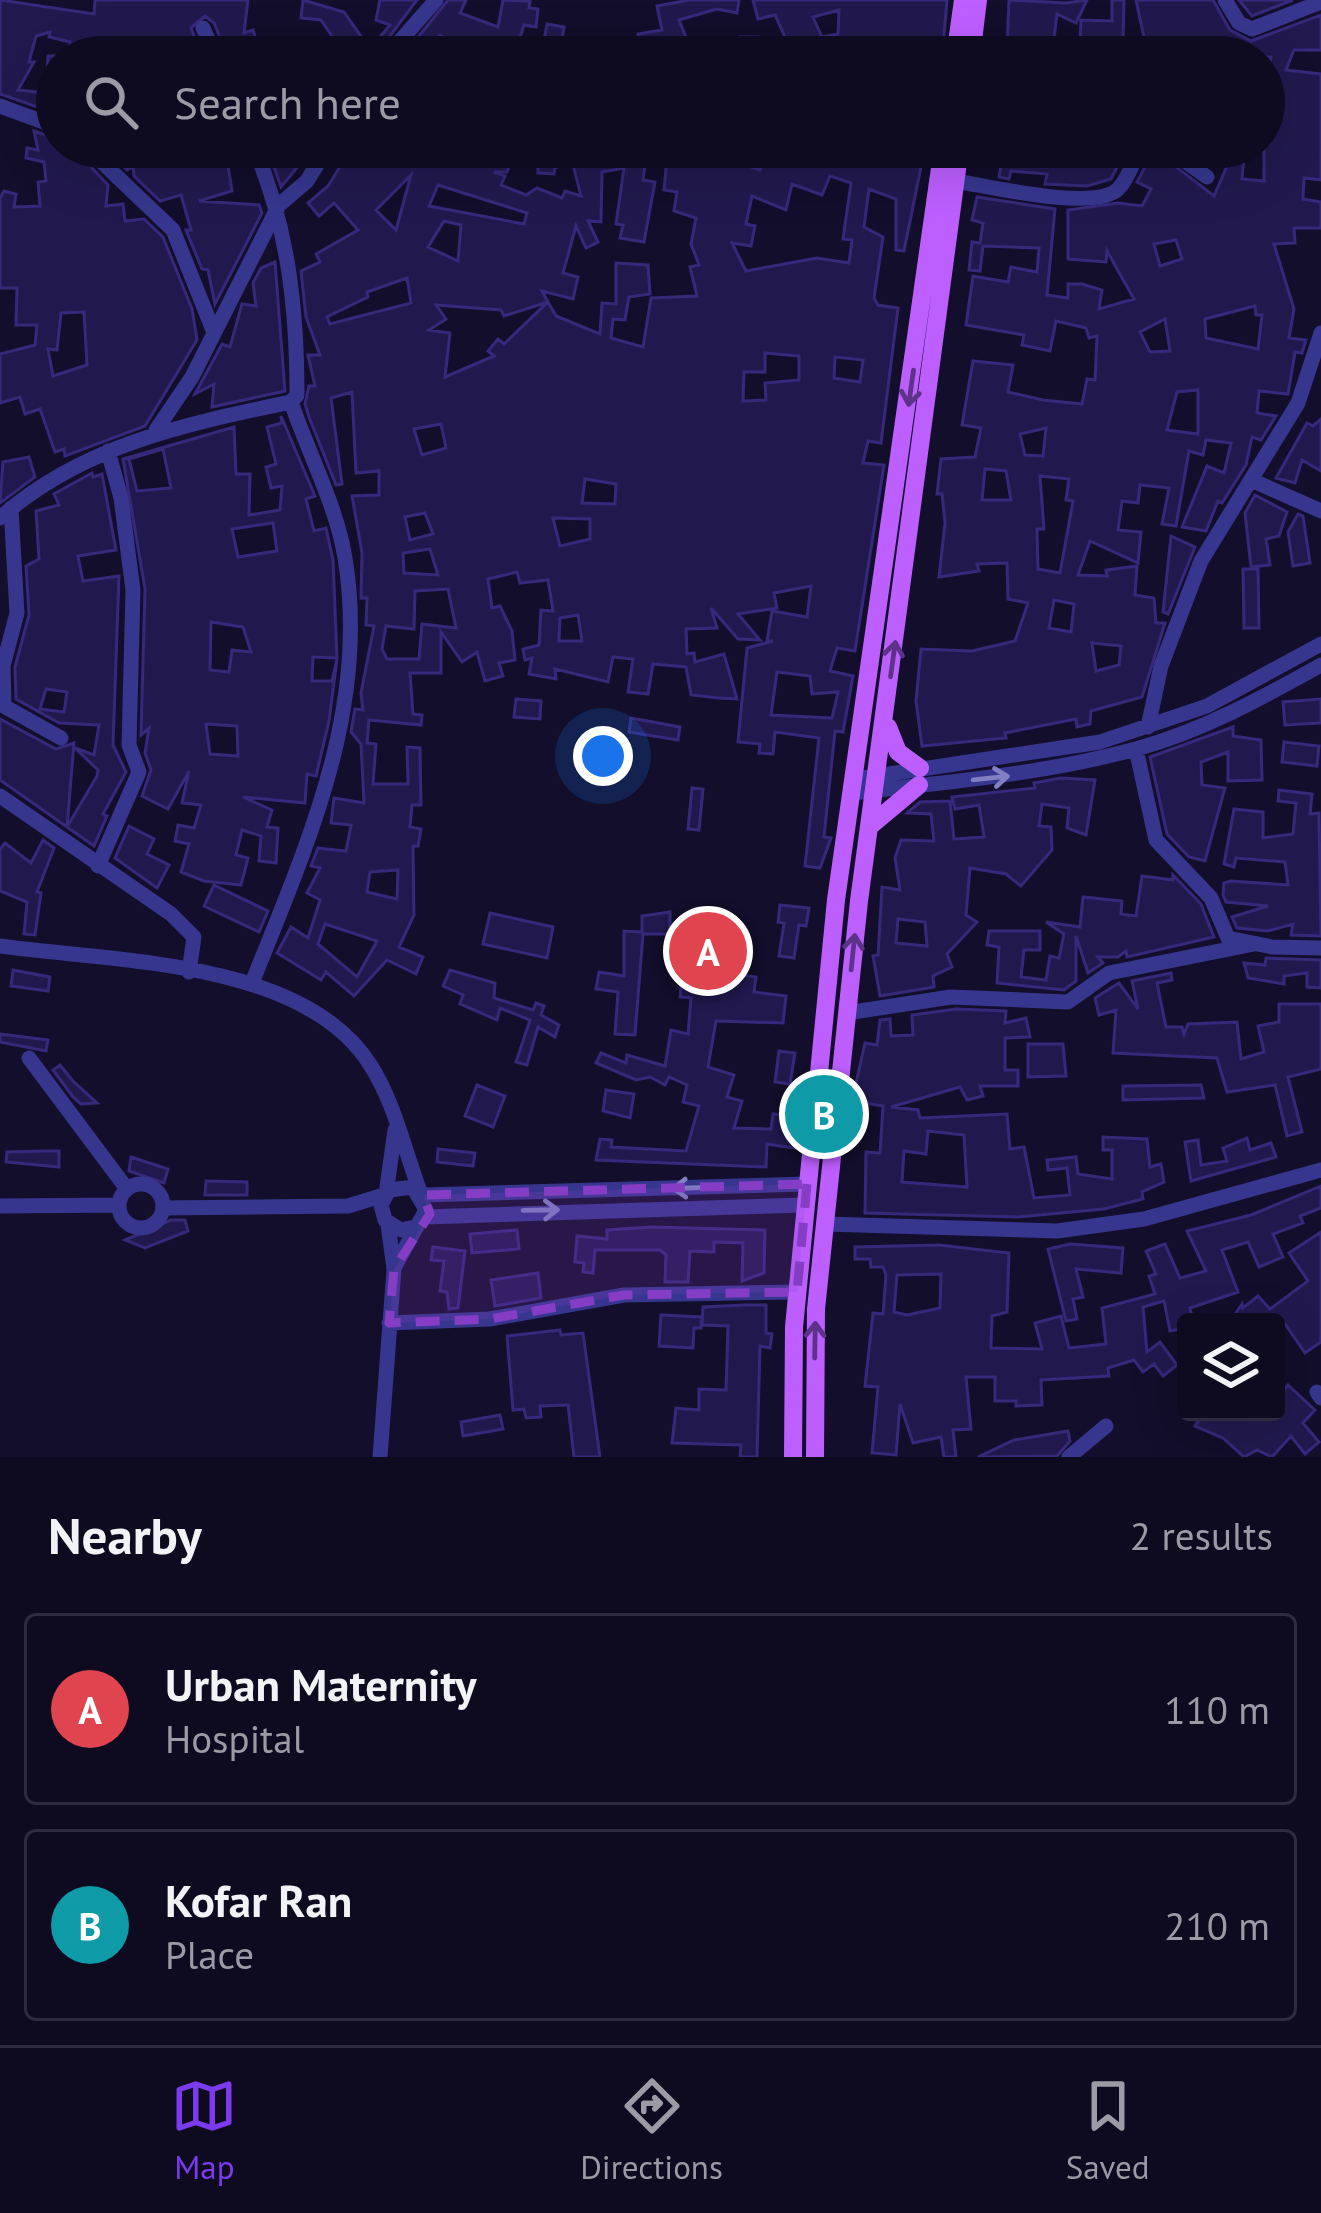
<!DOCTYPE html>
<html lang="en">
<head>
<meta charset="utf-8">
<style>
	:root { --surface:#0e0a20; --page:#1c182d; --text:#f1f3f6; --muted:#9b9aa5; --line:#2e2b3e; --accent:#7c3aed }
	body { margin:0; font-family:"PT Sans",sans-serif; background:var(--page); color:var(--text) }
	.controls { position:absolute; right:36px; bottom:36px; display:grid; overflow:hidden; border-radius:12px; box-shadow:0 12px 48px #0002 }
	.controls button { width:108px; height:108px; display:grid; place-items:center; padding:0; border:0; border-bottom:3px solid var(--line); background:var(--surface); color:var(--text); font:60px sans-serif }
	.you { position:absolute; left:603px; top:756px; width:42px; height:42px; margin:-30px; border:9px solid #fff; border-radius:50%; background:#1a73e8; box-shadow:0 0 0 18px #1a73e833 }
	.badge { display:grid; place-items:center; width:78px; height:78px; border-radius:50%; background:var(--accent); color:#fff; font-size:39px; font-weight:700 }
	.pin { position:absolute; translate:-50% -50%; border:6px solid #fff; box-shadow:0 3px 12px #0006 }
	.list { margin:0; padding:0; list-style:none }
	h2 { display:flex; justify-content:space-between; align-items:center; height:156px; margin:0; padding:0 48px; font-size:51px }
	h2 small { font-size:39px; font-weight:400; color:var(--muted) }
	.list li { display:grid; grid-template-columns:78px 1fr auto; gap:36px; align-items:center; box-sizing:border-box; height:192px; margin:0 24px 24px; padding:0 24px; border:3px solid var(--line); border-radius:12px }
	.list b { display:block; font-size:45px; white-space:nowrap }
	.list p { margin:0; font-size:39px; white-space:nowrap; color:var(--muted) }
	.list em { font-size:39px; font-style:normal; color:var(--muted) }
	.icon { flex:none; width:66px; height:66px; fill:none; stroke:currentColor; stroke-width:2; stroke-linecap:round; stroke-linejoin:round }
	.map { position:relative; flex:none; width:1321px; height:1457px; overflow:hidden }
	.search { position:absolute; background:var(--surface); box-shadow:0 12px 48px #0002; left:36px; right:36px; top:36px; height:132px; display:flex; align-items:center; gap:30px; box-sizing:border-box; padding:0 42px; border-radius:66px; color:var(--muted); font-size:45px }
	.sheet { height:588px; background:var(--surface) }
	nav { display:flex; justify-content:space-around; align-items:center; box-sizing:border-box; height:168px; border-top:3px solid var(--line); background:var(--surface); font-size:33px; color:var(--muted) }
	nav a { display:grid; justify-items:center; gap:6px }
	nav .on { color:var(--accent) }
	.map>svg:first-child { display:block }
	.building { fill:#21194e; stroke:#36297c; stroke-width:3; fill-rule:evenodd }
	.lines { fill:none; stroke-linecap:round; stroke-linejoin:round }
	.minor { stroke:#36368e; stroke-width:15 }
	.major { stroke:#bd5fff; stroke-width:18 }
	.oneway { stroke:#5f328a }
	.oneway2 { stroke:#807fc1 }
	.marked { fill:#853dc5; fill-opacity:0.2; stroke:#853dc5; stroke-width:9; stroke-dasharray:24 15; stroke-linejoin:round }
</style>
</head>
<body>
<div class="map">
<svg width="1321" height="1457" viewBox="0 0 1321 1457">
	<rect width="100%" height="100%" fill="#120e2b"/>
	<path class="building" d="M0,0L94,14L95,0H248L244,33L253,30L261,57H228L214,23L205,16L191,28L203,57L136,56L135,49L107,57H69L70,42L49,37L50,32L36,36L29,62H34L18,90L46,93L48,56H57V114L0,94Z
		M303,0L344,12L370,49L390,25L376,20L380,0H417L374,57H346L321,20L301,18Z
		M448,0H466L460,13L498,27L503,0L530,1L529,8L538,9L536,27L524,25L514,57H495L500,46L476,38L466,57H448L457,44L440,35L412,57L406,52Z
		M689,0H739L737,13L717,9L679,20L686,37L707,41L703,57H690L692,47L642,57L638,34L662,30L657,6Z
		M753,0H947L943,47L937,57H800V53L750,57L741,52L740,37H758V50L788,44L775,15L758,19ZM839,10L838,34L822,37L813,17Z
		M1009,0L1066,3L1087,0L1076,23L1057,14L1052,55L1007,50Z
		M1112,0H1124L1123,41L1080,40L1081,20L1112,21Z
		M1136,0H1213L1230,30L1251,41L1321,15V50H1294L1286,70L1321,74V180L1304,178L1303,199L1321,202V228H1294L1295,243L1274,244L1294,309L1289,338L1306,340L1302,353L1295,352L1288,394L1259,391L1257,413L1276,416L1261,440L1252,437L1246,465L1222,503L1218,501L1206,531L1182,527L1207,466L1224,473L1231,443L1206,440L1203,455L1189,451L1176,526L1162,524L1169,488L1140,485L1138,503L1122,501L1118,530L1141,532L1138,563L1090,541L1078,575L1107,576L1106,570L1137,566L1135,595L1154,598L1156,623H1165L1142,697L1091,711L1090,724L1077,727L1076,719L1005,733L1006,738L922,746L916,701L921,649L972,651L1015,641L1028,603L1008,599L1007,563L977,564L979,571L939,577L945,523L942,494H937L941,459L975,457L981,428L962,425L973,361L1013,365L1008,392L1043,400L1082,404L1087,379L1095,380L1097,336L1089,338L1086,328L1056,321L1050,351L1022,345L1024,335L966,325L973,276L1008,282L1011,267L1037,272L1039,248L983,246L980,271L969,270L972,242L980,243L983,223L972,220L977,197L1055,209L1047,295L1068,298V284H1082L1102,290L1099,309L1134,299L1107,251L1106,262L1068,259V210L1118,203L1142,206L1151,189L1137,182L1154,150L1214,196L1227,166L1186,147H1245L1242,179L1264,181V100L1271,57H1240V44L1204,49L1212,57H1177L1178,50L1148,56ZM1176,240L1182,259L1160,266L1154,244ZM1255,306L1256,315H1262L1258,349L1206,338L1205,319ZM1165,319L1170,351L1150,352L1140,332ZM1198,390V434L1167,430L1177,392ZM1046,428L1043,456L1025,455L1020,434ZM985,469L1006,471L1011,500H982ZM1040,476L1069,479L1066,500L1073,501L1060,573L1038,569L1037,529H1044ZM1054,600L1074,604L1071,632L1049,628ZM1092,643L1121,646L1119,665L1096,671Z
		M1239,0H1293L1252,16Z
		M547,24L564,27L561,46L599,49V57H541Z
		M303,41L334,57H279L285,43L299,50Z
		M34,131L57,139V147L74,149L108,185L106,206L123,204L125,221L144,219L163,237L192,309L197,340L145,426L65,456L64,449L55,452L40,409L25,414L20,397L0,403V354L35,345L37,325H16L17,288H0V198L4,191L16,194L14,207L40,206L38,182L46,181L44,162L26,158L27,148L38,150ZM84,312L87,365L53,376L48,349L57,350L61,313Z
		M189,147H199L200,156L225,153L229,172L232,191L199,201L259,205L262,213L215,304L208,270L202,269L186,230H191L181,195L160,201L134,176L133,167L127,170L111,155L169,150L168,163L190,159Z
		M267,147H314L281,187Z
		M368,147H503L515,152L507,172H494L505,176L501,185L526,195L537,188L562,198L565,191L581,196L572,161L555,168L554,174L538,173V160L552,161L556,147H625L624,156L655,161L645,165L643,180L655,182L644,242L620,238L623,225L616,224L624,168L602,172L601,222L588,221L598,242L586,248L576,226L563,273L578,277L573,299L542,291L548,302L504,316L501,310L436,305L446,319L429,330L450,333L445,377L494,356L488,351L498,339L504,344L548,302L556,316L600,334L602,303L616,304V263L648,265L650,294L629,297L625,320L613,319L611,338L643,347L651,298L697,296L690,267L699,265L691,244L696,218L674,211L677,192L664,190L668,147L707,151L760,170L768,147L844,151L861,147L860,155L888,165L890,147H925L904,251L896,250V199L869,189L864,227L883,237L874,298L878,305L898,308L881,443L868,441L863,463L884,465L855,651L837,648L830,671L853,676L843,732L835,731L824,837L831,838L820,868L805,866L819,738L775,732L773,754L759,753L760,744L738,742L747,648L773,641H767L772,611L807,617L811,586L774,593L777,608L738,614L760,640L738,639L711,608L717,628L686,629L687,654L694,653L695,662L724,654L737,699L719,698L691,695L686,667L653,664L648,694L628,692L633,659L613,657L608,682L555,669L556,679L529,674L532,658L525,660L523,649L539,645L541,610L553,611L548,580L520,583L517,572L488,579L492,608L500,606L512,631L515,660L499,663L503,676L485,681L477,652L462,662L441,632V673H410L413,714L422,715L421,725L369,720L367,743L376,744L373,784H408L407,747L420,748L421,805H412L410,827L421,829L418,846H413L414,915L399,947L423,957L416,974L387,960L354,996L326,972L321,980L277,953L291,927L308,938L320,900L307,893L320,868L311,866L318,848L346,851L351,825L331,823L334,798L364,803L361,744L351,732L355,709L363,710L361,693L374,626L366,625L367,598H361L362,553L352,496L379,495V471L356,473L352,392L331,398L342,484L336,485L309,417L305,404L309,386H315L308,355H320L306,317L301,271L320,262L316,254L358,230L334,203L319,216L308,203L328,186L343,162L346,165ZM411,175L396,230L376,210ZM830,176L851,183L843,239L852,240L849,263L817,258L746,271L732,243L751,246L755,226L746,224L752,196L786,210L792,184L822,195ZM438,185L527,213L524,224L429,206ZM444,221L461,225L458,261L428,247ZM407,278L411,303L330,324L327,317L368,297L367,292ZM765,353L799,356V380L765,383L766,400L743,401L744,372H765ZM835,357L863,360L860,382L834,378ZM441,424L446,448L422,455L414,429ZM585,479L616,484L615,504L582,503ZM425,513L433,534L410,540L405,517ZM553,518L590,519V539L560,546ZM430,549L438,575L404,573L403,553ZM448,589L456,628L422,624L419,659H387L382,649L386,626L414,629L415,591ZM578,615L582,641H559L560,618ZM777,672L810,676L812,694L838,692L832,718L771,715ZM398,870L397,899L367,892L370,872ZM325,924L377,941L357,977L318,944Z
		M991,147H1125L1127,148L1111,179L1087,186L1045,184L1047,174L1011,171L1009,179L999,177L1001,166L989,165Z
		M275,262L285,391L212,407L214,384L195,394L222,344L230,347L242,304L256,306L253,283L261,268Z
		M281,416L315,496L306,499L314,531L326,528L333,560L337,658L313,657L312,681H332L337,659L329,721L316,776L307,774L305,803L243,797L272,810L267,827L278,828L276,863L259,861L261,836L242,830L236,855L248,858L241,885L204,881L181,872L189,844L175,841L178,825L194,828L201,805L182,803L189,771L168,809L142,796L151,770L145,753L149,728L141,735L145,589L123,459L234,427L236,474H250L249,515L280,510L282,486L271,488L266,467L276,464L267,427L282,423ZM163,449L171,488L137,491L129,459ZM273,523L277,551L238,557L232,529ZM211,622L243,627L251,652L232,650L229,672L210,670ZM206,724L237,726L238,756L210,754Z
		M1321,419V471L1302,460L1295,483L1276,478L1307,423L1313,426Z
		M29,457L35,477L0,503L3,462Z
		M92,473L93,477L102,474L116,550L78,556L83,581L119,576L113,745L126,772L103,814L107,816L94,846L0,780V719L56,749L74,743L67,827L97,776L98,770L75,748L94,755L99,725L59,723L16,699L15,667L29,615L26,566L39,559L36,511L59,505L54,494ZM46,689L67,692L64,712L40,709Z
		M1255,495L1287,512L1279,536L1266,539L1270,565L1251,567L1245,513Z
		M1298,514L1303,516L1310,563L1293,566L1288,532Z
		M1171,536L1195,547L1168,614L1163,612Z
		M1243,569H1258L1259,628H1244Z
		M516,699L541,701L540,719L514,717Z
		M1321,699V723L1285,725L1283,702Z
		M631,718L680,727L678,740L629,732Z
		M1233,727V736L1261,740L1262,780L1228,781V752L1201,762L1202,785L1225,788L1205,861L1189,857L1167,834L1150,757Z
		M1284,742L1319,746L1317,766L1282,762Z
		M1061,778L1095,780L1086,835L1067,828L1069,808L1042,804L1039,826L1051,827L1052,850L1021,886L1006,874L970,868L966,915L977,922L947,954L952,967L933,976L934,987L880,996L873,956L878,955L882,887L900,890L895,858L901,840L934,841L931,814L907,813L920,802L950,801L954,839L984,837L979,805L955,809L952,797L1035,788L1034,783ZM898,919L925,922L927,946L896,943Z
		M692,788L703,789L699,830L688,829Z
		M1279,790L1312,794L1310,814L1319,813L1321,936L1291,935L1293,924L1268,931L1237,928L1232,917L1268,906L1226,902L1223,895L1224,883L1231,881L1288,885L1285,862L1236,858L1234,867L1224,864L1234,809L1263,812V838L1293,834L1296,803L1278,801Z
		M129,826L154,839L147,854L169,865L157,888L115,858Z
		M43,840L54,848L37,892L41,893L35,935L24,934L27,902L0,891V849L5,843L31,863Z
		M1173,875L1201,904L1214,937L1127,957L1126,951L1118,957H1098L1103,963L1088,973L1076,936V981L1064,990L997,983L999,947L987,945L989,931H1040V950H1024L1021,977L1046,980L1050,956L1059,958L1064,934L1046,922L1080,927L1083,897L1122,901L1121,914L1136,916L1142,876L1173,880Z
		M214,885L268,911L259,932L204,906Z
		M780,905L809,908L806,926L799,925L794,958L779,956L784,923L778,922Z
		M670,912V934H643L635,1035L615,1034L618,992L596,989L599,972L624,976V931L642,932V916Z
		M490,913L553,927L547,958L483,944Z
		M1266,958L1321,960V988L1307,987V973L1284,976V984L1248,978L1244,963L1265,965Z
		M13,970L50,977L48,991L11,986Z
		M450,970L495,983L494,998L533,1010L536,1003L544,1006L541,1015L559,1025L555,1037L538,1027L527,1065L516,1062L530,1020L500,1008L497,1020L460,1004L463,995L443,986Z
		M1171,973L1172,980L1157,983L1166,1027H1182L1184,1034L1188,1024L1237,1022L1241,1059L1264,1052L1258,1026L1279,1022V1004H1321V1069L1288,1077L1302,1132L1287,1136L1275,1085L1227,1092L1217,1058L1113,1053L1116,1010L1099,1015L1095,998L1119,983L1138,1009L1132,981Z
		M733,974L756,977L754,992L786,996L783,1023L716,1021L708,1067L734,1075L727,1097L742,1101L734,1128L771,1129L773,1114L798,1117L794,1148L767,1144L766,1167L596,1160L600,1139L612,1140L611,1147L686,1151L699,1106L683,1102L687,1085L669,1077L665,1085L650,1077L636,1080L596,1063L601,1053L626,1063L627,1055L665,1066L671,1030L688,1034L691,998L680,997L682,978L732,985Z
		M956,1009L1006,1011L1005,1023L1026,1018L1030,1037L1005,1038V1070H1018V1086H980L983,1096L967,1100L960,1087L891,1107L918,1110L920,1118L1007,1114L1010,1149L1024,1147L1034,1198L1070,1195L1067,1168L1048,1170L1047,1160L1076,1157L1078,1174L1112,1179V1150H1103V1137L1147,1139L1150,1167L1161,1164L1164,1182L1142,1192L1143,1199L1104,1209L1018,1217L865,1213L866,1152L880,1153L883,1106L852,1101L865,1043L877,1045L880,1020L890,1019L891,1036L913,1035L912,1015ZM928,1131L964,1135L967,1187L902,1182L904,1151L926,1154Z
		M0,1034L48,1040L46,1051L0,1042Z
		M1028,1044H1063L1066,1076L1028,1077Z
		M779,1051L795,1053L790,1084L775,1082Z
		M60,1065L73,1081L97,1103L81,1104L73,1097L53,1070Z
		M477,1085L505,1096L493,1127L465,1116Z
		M1201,1085L1204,1098L1123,1100V1086Z
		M606,1090L634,1094L630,1118L603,1111Z
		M1247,1138L1250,1150L1271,1143L1276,1157L1191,1181L1185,1142L1198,1140L1201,1165L1227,1161L1223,1148Z
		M438,1149L475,1153L473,1166L437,1162Z
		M45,1151H59V1167L6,1162L7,1152Z
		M131,1157L168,1169L164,1183L129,1171Z
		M206,1181L247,1182V1195H205Z
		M1321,1186V1208L1300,1216L1303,1223L1273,1234L1283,1257L1259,1267L1248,1242L1222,1250L1238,1292L1190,1308L1193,1322H1186V1328L1170,1331L1164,1301L1143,1307L1147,1352L1160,1342L1177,1365L1163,1376L1154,1364L1143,1372L1134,1360L1108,1368L1109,1376L1041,1380L1042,1405L1016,1406V1401H995V1377H966L971,1429L953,1430L956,1457H944L941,1437L913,1443L900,1404L896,1455L872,1453L878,1387L865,1386L873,1313L883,1314L886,1275L883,1267H871L870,1259H855V1247L939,1245L1009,1253L1007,1312L992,1316L991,1348L1042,1349L1035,1323L1061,1316L1069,1348L1106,1344L1102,1308L1155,1294L1149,1276L1156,1274L1146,1251L1165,1244L1180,1278L1206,1271L1187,1231L1251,1215ZM941,1274L940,1308L907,1315L894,1312L897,1275Z
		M171,1220H185L188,1231L145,1248L125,1240Z
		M652,1227L765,1230L764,1273L742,1281L743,1243L714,1242V1252L690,1251L688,1282H665L666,1255L660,1250H595L593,1273L583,1272L584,1263L575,1262L577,1236L607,1239V1230Z
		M517,1230L519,1249L472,1253L470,1234Z
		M1321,1232V1342L1305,1353L1285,1324L1276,1330V1322H1230L1242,1304L1243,1308L1258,1296L1270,1309L1308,1281L1289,1253Z
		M1070,1244L1123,1248L1121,1273L1076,1269L1083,1297L1073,1299L1077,1319L1066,1321L1048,1249Z
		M433,1247L465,1251L458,1308L449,1309L447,1292L440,1291L444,1261L431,1260Z
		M538,1273L541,1298L495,1306L491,1280Z
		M745,1305H766V1333L772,1334L770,1348L760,1346L757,1457H740L741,1445L672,1443L676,1408L699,1410V1389L726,1390L728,1326L702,1325L703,1307Z
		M661,1315L702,1317L701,1328H694L693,1348L659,1346Z
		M560,1330L561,1335L583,1333L600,1457H574L568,1405L540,1406L541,1417L526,1418L524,1409L513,1410L507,1336Z
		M1288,1385L1315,1410L1303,1423L1319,1442L1305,1454L1291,1436L1272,1457L1257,1450L1244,1457L1223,1438L1195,1426L1204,1412H1276V1399Z
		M500,1415L503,1429L463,1436L461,1422Z
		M1068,1431L1070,1441L1057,1456L978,1457L1014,1440Z"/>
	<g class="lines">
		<path class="minor" d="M1225,0L1239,23L1252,29L1321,2
			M203,28L216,57
			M386,57L436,0
			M0,106L57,127
			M86,147L173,230L213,330
			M1165,147L1207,177
			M955,181C988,186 1095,212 1118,189C1129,179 1133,159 1142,147
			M156,430L192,377L279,205L307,181L328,147
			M1251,480L1321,511
			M0,518C82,445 186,424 291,402
			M0,704L61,738
			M4,705L3,666L17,613L11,508
			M1148,727L1161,666L1201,561L1298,403L1321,333
			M1136,749L1156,840L1211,898L1228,938L1272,947L1321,948
			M856,779L1100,742L1207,706L1321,644
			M853,793C948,782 1044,774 1136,749C1202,731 1262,698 1321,665
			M0,796L171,914L194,937L189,972
			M98,866L139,772L129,745L133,590L121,498L108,451
			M0,946C113,962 305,959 371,1066C395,1104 405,1152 421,1194
			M252,983C306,847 370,709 345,558C337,507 308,452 291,402L297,395C297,308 288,227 254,147
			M847,1013L951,997L1068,1002L1109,973L1254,944
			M29,1058L127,1189
			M119 1206a22 22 0 1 1 44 0a22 22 0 1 1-44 0Z
			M386,1194L395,1130
			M423,1195L807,1184
			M0,1206L119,1205
			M163,1208L348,1206L384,1195
			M424,1217L805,1205
			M825,1224L1057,1231L1144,1219L1321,1170
			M394,1268L426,1210L413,1187L389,1190L381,1205L385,1220L401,1230L415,1227
			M389,1323L490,1319L624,1295L797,1292
			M1317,1392L1321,1398
			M380,1457L394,1269L388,1224
			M1069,1457L1106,1426"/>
		<path class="major" d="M955,57L963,0
			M971,57L978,0
			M888,727L898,752L920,768
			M870,826L919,785
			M793,1457L794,1327L836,900L943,147
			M815,1457L816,1309L859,901L960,147"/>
	</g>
	<defs><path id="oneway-shaft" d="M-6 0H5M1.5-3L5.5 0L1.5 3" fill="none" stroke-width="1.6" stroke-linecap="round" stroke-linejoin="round" transform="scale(3)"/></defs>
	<g class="oneway">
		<use href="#oneway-shaft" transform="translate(911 388) rotate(98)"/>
		<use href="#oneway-shaft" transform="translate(893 659) rotate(-82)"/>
		<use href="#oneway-shaft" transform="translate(853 952) rotate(-84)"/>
		<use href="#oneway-shaft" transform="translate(815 1340) rotate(-89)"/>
	</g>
	<g class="oneway2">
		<use href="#oneway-shaft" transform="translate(991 778) rotate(-6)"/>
		<use href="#oneway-shaft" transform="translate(690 1188) rotate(178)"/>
		<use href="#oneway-shaft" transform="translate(541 1210) rotate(-1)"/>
	</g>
	<path class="marked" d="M807,1184L797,1292L624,1295L490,1319L389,1323L394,1269L430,1214L423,1195Z"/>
</svg>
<div class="controls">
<button><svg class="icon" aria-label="layers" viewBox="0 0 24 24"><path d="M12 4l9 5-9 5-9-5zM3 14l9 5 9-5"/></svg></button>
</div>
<div class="you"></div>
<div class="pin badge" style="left:708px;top:951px;background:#e0444e">A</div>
<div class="pin badge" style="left:824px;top:1114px;background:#0f9aa8">B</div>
<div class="search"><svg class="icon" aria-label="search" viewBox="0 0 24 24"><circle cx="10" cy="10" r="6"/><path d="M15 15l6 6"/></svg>Search here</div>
</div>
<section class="sheet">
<h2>Nearby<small>2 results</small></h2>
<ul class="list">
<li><span class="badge" style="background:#e0444e">A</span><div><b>Urban Maternity</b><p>Hospital</p></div><em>110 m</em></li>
<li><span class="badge" style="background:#0f9aa8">B</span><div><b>Kofar Ran</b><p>Place</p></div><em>210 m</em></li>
</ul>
</section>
<nav>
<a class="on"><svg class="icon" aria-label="map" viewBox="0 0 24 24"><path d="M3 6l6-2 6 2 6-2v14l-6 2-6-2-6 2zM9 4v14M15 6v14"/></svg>Map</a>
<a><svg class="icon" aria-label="directions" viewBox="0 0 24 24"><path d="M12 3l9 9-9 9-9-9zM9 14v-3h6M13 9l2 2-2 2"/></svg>Directions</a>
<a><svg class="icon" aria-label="saved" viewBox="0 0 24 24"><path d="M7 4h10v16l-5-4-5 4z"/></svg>Saved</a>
</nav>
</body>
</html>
